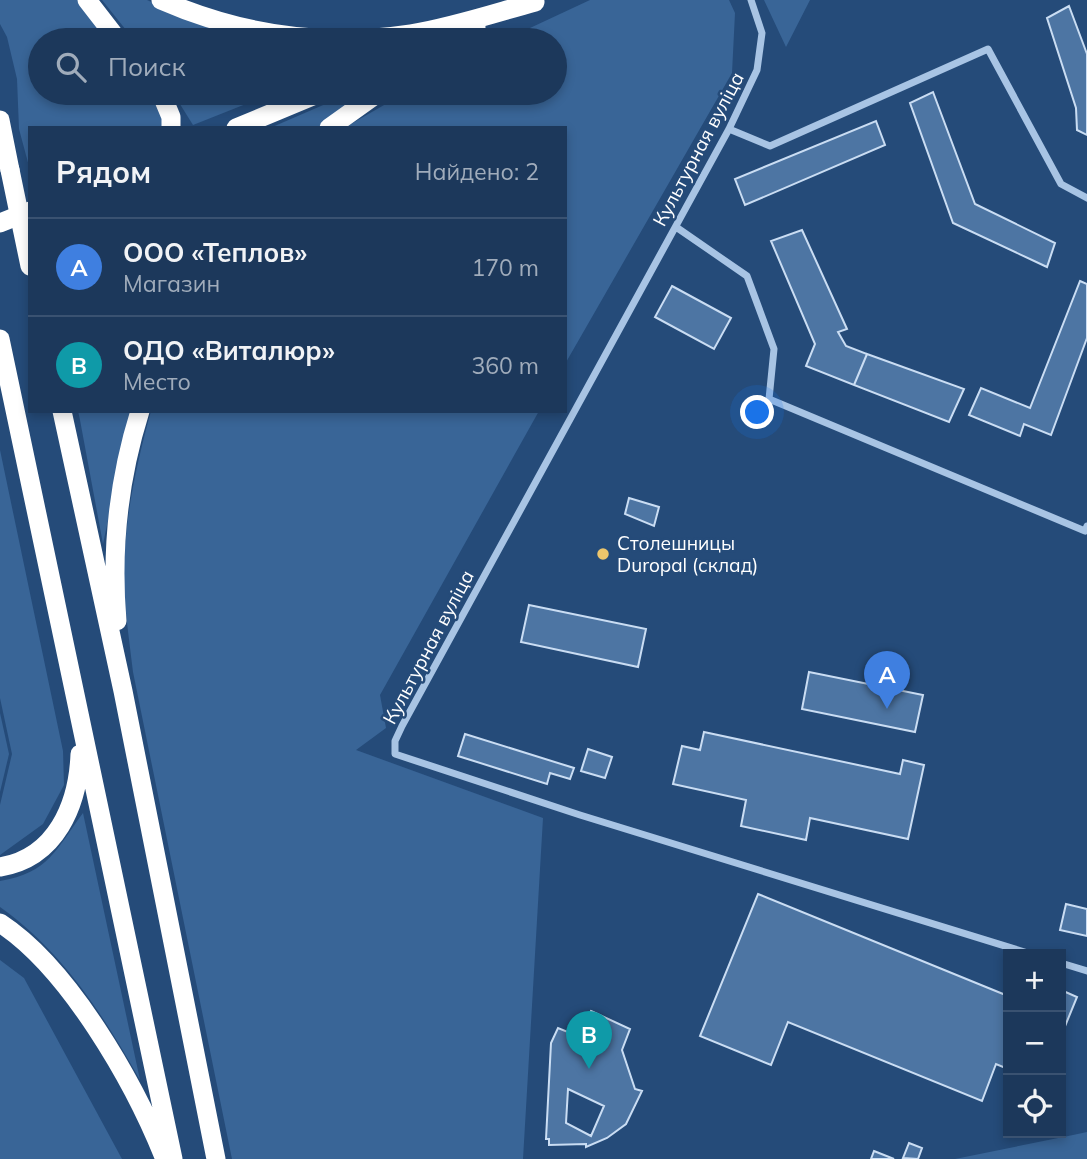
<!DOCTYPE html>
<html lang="ru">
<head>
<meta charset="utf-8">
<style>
	:root { --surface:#1c385b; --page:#294364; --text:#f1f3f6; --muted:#a0acbb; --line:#3a5271; --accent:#edc66c }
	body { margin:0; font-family:Mulish,sans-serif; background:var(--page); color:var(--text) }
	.controls { position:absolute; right:21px; bottom:21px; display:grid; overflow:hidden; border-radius:0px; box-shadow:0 4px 10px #0003 }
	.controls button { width:63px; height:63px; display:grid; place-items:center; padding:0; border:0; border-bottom:2px solid var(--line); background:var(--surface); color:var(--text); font:35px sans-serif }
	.you { position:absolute; left:758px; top:413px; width:24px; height:24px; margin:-18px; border:5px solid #fff; border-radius:50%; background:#1a73e8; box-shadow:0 0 0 10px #1a73e833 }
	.badge { display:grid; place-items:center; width:46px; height:46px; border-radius:50%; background:var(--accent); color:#fff; font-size:23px; font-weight:700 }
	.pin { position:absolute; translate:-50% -58px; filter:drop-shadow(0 2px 4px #0008) }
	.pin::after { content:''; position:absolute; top:37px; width:24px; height:21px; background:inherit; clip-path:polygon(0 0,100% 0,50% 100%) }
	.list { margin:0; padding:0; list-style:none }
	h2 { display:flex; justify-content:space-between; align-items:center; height:91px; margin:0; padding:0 28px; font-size:30px }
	h2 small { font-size:23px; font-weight:400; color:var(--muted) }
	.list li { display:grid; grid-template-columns:46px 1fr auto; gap:21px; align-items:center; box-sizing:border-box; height:98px; padding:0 28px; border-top:2px solid var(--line) }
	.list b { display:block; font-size:26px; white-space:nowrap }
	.list p { margin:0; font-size:23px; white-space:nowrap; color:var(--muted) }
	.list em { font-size:23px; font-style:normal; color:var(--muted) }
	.icon { flex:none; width:38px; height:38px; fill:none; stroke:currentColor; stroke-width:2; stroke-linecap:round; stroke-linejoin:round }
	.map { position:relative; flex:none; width:1087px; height:1159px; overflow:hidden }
	.search { position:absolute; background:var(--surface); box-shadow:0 4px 10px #0003; left:28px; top:28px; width:539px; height:77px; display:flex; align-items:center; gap:18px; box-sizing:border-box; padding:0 24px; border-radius:38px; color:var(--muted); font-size:26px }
	.panel { position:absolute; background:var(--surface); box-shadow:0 4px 10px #0003; left:28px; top:126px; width:539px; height:287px; border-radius:0px }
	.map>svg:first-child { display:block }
	.green { fill:#396597 }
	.building { fill:#4d75a3; stroke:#caddf3; stroke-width:2; fill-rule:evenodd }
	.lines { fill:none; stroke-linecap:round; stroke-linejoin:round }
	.street { stroke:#a8c4e4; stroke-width:7 }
	.highway { stroke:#fff; stroke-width:19 }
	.highway-bridge { stroke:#fff; stroke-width:19 }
	.poi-dot { fill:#edc66c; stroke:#254b79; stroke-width:2.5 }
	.labels { text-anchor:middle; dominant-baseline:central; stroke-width:5; stroke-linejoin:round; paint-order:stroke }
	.street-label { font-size:19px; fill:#fff; stroke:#254b79 }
	.poi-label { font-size:19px; fill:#fff; stroke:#254b79; text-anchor:start }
</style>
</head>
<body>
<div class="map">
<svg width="1087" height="1159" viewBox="0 0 1087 1159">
	<rect width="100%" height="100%" fill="#254b79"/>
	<path class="green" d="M0,0H78L109,40H40V93H151L161,106L163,128H30V170L19,129L17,79L7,37L0,24Z
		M102,0H147L214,30L262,40H134Z
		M590,0H729L735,13L732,73L565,364V128H344L405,93H555V40H504Z
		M764,0H810L786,47Z
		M173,93H274L193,125Z
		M351,93H366L320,128H270Z
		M78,411H131L103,544L80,420Z
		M151,411H539L380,695L386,728L356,750L543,818L523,1159H232L133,672C129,637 123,600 124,565C126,512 137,462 151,411Z
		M0,450L63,751L64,785L43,824L0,855V805L12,754L0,698Z
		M0,713L9,754L0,792Z
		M83,813L140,1080C102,1013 63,952 0,907V881C49,873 56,849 83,813Z
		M0,960L24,978L122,1159H0Z
		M1087,1132V1159H955L1073,1135Z"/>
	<path class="building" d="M1069,6L1087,54V135L1077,130L1076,108L1047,18Z
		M933,92L975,204L1055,243L1047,267L953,223L910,103Z
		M876,121L885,145L745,205L735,179Z
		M802,230L847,329L838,332L846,346L867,354L854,385L806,366L815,344L771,241Z
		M1080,281L1087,284V338L1051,435L1024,424L1020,436L969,415L981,388L1030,408Z
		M672,286L731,318L714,349L655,317Z
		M867,354L964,389L949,422L854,385Z
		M629,498L659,507L654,526L625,514Z
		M529,605L646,629L638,667L521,642Z
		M809,672L923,695L915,732L802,709Z
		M704,732L900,774L903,760L924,765L908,839L810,818L806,840L741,826L746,800L673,784L682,746L700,750Z
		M465,734L574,768L570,779L550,773L547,784L458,756Z
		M588,749L612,757L605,778L581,771Z
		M758,894L1008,996V1069L996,1064L982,1101L788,1022L771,1065L700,1036Z
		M1066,904L1087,909V936L1060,930Z
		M1061,990L1077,997L1061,1036Z
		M591,1011L630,1029L622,1050L635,1089L642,1091L626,1124L607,1138L586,1147V1144L549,1145V1139H546L551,1043L558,1028L580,1037ZM568,1089L604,1106L591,1136L566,1123Z
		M909,1143L922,1148L918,1159L903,1158Z
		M874,1151L894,1159H871Z"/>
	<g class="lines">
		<path class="street" d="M751,0L762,33L757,70L729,129L402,726L395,741V754L580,815L1031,954
			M729,129L770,146L988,49L1061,184L1087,198
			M676,227L747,276L774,349L769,399L1085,531L1087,526
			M1061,963L1087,971"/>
		<path class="highway" d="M87,0L118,40
			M161,0C241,35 324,47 411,34C453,27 495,13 535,2
			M446,40L476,27
			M161,93L171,117V128
			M0,120L10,170
			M236,128L320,93
			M329,128L378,93
			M0,223L30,211
			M0,339L173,1159
			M62,411L123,691L216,1159
			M117,621C111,551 119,478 140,411
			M0,867C56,858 78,805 80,754
			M0,923C69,968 134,1082 164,1157"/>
		<path class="highway-bridge" d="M10,170L30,266"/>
	</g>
	<circle class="poi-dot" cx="603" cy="554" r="7"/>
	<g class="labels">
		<g class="street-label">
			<text transform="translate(698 149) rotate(-62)">Культурная вуліца</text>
			<text transform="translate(428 647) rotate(-62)">Культурная вуліца</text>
		</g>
		<g class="poi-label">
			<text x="617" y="543">Столешницы<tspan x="617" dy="22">Duropal (склад)</tspan></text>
		</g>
	</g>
</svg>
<div class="controls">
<button>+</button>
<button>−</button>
<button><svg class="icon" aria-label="locate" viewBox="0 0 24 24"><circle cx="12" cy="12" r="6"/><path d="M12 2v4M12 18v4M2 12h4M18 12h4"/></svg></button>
</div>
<div class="you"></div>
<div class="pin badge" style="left:887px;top:709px;background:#3f7fe0">A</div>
<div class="pin badge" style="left:589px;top:1069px;background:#0f9aa8">B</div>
<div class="search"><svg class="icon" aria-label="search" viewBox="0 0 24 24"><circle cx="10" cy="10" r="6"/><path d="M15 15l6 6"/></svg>Поиск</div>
<section class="panel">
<h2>Рядом<small>Найдено: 2</small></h2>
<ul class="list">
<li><span class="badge" style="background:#3f7fe0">A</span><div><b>ООО «Теплов»</b><p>Магазин</p></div><em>170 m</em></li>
<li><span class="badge" style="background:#0f9aa8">B</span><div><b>ОДО «Виталюр»</b><p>Место</p></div><em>360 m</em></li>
</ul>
</section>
</div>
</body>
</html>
